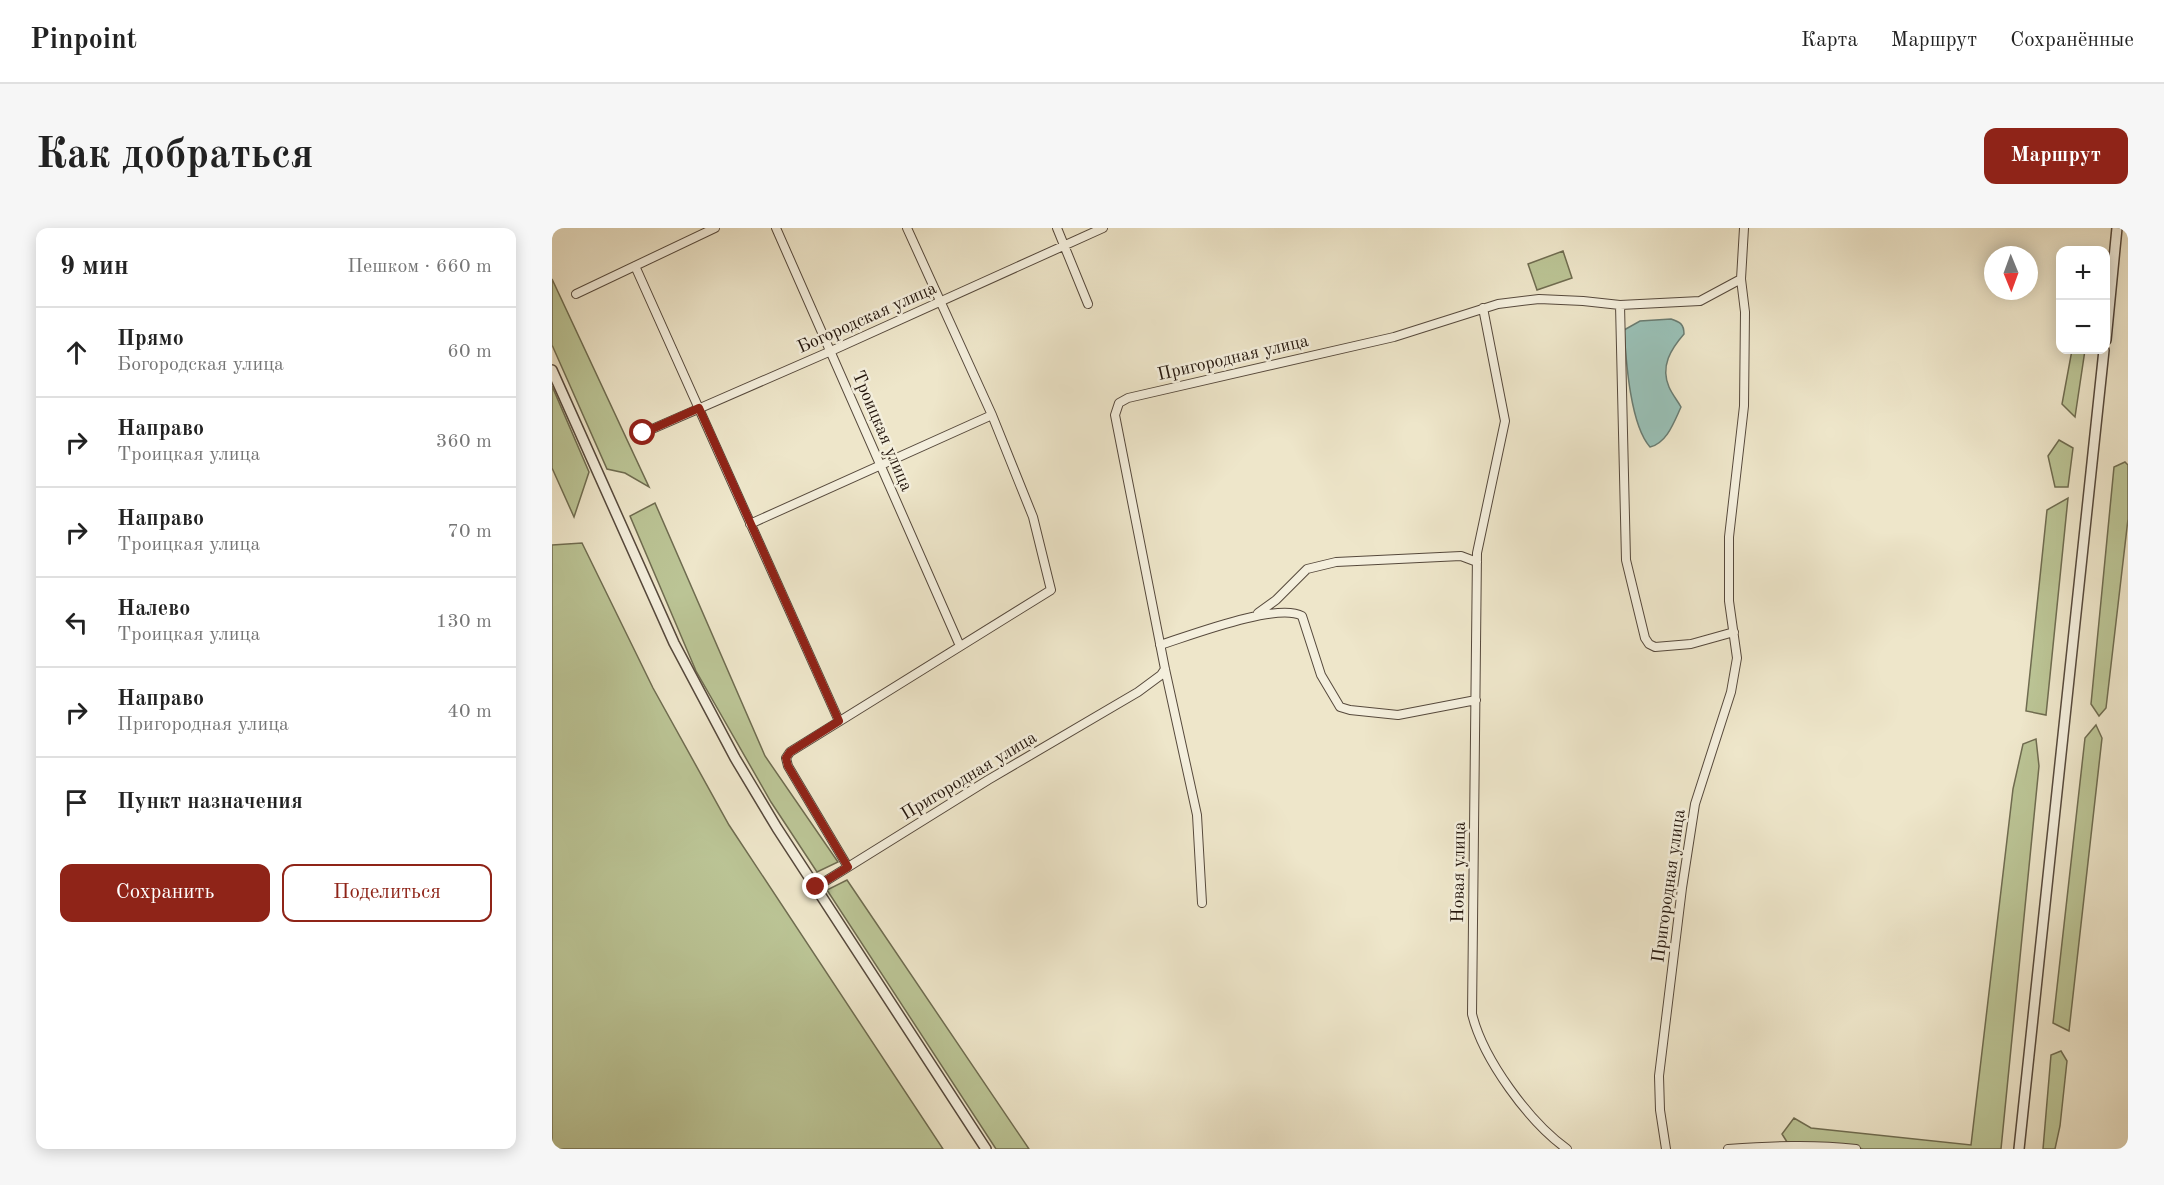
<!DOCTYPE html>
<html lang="ru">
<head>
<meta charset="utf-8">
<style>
	:root { --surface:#fff; --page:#f6f6f6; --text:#222; --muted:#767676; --line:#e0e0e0; --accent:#8f2418 }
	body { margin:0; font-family:"Old Standard TT",serif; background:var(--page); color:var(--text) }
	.controls { position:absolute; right:18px; top:18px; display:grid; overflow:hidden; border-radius:12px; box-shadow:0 3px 15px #0003 }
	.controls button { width:54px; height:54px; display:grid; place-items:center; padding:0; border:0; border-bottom:2px solid var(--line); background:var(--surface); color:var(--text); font:30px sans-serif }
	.compass { position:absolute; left:1432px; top:18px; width:54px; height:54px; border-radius:50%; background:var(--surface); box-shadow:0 3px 15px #0003; rotate:179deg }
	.stop { position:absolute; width:18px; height:18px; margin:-14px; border:4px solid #8f2418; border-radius:50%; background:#fff }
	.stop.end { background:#8f2418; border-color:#fff; box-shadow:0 2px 6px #0008 }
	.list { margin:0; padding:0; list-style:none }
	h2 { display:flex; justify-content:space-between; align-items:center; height:78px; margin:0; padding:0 24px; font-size:26px }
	h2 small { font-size:20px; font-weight:400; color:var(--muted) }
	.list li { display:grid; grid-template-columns:39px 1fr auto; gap:18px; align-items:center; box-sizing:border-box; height:90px; padding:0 24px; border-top:2px solid var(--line) }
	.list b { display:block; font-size:22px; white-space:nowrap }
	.list p { margin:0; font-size:20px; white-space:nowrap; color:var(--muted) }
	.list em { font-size:20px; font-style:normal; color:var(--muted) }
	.actions { display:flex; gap:12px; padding:18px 24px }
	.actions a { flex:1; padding:14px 0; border:2px solid var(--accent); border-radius:12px; text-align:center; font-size:21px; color:var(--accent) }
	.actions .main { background:var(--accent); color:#fff }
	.icon { flex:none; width:33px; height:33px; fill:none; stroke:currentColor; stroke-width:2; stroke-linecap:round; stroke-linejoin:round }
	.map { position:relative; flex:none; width:1576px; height:921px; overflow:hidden; border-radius:12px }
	header { display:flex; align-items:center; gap:36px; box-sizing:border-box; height:84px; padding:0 30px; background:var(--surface); border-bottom:2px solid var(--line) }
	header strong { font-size:28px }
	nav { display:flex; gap:33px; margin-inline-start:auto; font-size:21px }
	.intro { display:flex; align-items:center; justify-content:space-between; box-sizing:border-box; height:144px; padding:0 36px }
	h1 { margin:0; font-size:42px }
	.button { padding:15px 27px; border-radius:12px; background:var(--accent); color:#fff; font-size:21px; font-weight:700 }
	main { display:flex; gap:36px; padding:0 36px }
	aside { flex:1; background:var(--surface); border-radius:12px; box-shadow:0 3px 15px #0003 }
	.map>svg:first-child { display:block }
	.green { fill:#bbc495; stroke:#6f6c50; stroke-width:1.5 }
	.water { fill:#99c0b6; stroke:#6a7c72; stroke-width:1.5 }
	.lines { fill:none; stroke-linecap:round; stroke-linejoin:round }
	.minor-casing { stroke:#56493c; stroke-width:10 }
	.tertiary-casing { stroke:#56493c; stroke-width:12 }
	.minor { stroke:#f4efdd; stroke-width:8 }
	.tertiary { stroke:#f4efdd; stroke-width:9 }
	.route { stroke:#8f2418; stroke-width:8 }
	.labels { text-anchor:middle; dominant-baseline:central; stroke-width:5; stroke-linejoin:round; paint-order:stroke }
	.street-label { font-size:18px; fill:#23150c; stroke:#f4efdd }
</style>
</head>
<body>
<header>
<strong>Pinpoint</strong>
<nav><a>Карта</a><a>Маршрут</a><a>Сохранённые</a></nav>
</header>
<div class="intro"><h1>Как добраться</h1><a class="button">Маршрут</a></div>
<main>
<aside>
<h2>9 мин<small>Пешком · 660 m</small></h2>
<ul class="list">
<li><svg class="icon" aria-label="ahead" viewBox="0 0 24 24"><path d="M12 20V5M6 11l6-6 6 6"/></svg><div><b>Прямо</b><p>Богородская улица</p></div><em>60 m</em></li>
<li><svg class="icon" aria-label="right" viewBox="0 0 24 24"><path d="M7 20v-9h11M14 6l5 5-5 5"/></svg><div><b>Направо</b><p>Троицкая улица</p></div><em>360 m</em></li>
<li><svg class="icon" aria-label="right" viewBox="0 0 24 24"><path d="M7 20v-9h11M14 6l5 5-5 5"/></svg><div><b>Направо</b><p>Троицкая улица</p></div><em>70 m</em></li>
<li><svg class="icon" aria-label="left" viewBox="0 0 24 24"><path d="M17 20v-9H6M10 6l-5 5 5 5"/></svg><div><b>Налево</b><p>Троицкая улица</p></div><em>130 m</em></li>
<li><svg class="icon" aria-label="right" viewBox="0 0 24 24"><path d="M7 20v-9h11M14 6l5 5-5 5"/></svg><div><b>Направо</b><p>Пригородная улица</p></div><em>40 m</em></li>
<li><svg class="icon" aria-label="arrive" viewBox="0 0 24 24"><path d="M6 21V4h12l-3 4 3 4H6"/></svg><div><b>Пункт назначения</b></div></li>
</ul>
<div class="actions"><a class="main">Сохранить</a><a>Поделиться</a></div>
</aside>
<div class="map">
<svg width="1576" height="921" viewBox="0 0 1576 921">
	<rect width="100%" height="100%" fill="#eee6ca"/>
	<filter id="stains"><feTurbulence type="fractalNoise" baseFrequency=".00333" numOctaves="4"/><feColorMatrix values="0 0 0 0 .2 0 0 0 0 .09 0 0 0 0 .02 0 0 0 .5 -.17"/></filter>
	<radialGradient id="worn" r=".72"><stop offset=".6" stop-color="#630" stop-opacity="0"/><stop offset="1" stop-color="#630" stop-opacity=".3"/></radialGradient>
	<path class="green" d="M1011,23L1020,50L985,62L976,36Z
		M0,51L97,259L73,245L55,241L0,117Z
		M1520,122H1533L1523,189L1510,176Z
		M0,158L37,244L22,289L0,240Z
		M1507,212L1521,220L1516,259H1503L1496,228Z
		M1573,234L1576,237V291L1554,480L1547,488L1539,476L1562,239Z
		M1516,270L1494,487L1474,483L1495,282Z
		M103,275L213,528L286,634L265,644L219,574L144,443L78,288Z
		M30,315L101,460L177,597L391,921H0V317Z
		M1544,497L1550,510L1517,803L1501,795L1533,510Z
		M1484,511L1487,538L1449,921H1311L1292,917L1235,914L1230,906L1242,890L1259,900L1419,917L1461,561L1471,516Z
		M295,652L477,921H444L275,662Z
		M1509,823L1515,833L1508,898L1503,921H1491L1499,827Z"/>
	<path class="water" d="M1119,91C1128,94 1132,96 1132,106C1119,121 1108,138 1117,159C1120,166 1125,172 1129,179C1122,194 1115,215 1098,219C1078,197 1074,131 1072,102L1088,93Z"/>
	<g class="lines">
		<defs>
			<path id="minor" d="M224,0L408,418
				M505,0L536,76
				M83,38L287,493
				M24,66L163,0
				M1068,77L1074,332L1093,410L1097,416L1103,419L1139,416L1182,404
				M931,80L953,193L925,325L920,786C931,831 977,894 1015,921
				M91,205L279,123L551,0
				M198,296L440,187
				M706,385L724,372L755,341L784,334L909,328L925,334
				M608,417C637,408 725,374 750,388L769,447L788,479L798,482L846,487L924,472
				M296,639L236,538L234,530L238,524L499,362L481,289L440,187L355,0
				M264,659L436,552L586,464L609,447L613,441
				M650,675L645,587L613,441L563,187L567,175L576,170L842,109L946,76L987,71L1031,73L1068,77L1148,73L1189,51
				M1114,921L1108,882L1107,848L1130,660L1143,576L1179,464L1185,430L1177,373V309L1192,178L1193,84L1189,51L1192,0
				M1176,921C1219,918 1261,916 1304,921"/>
			<path id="tertiary" d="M1554,112L1565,0
				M0,142L122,415L183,530L225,600L434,921
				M1467,921L1552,122"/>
		</defs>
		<use href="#minor" class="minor-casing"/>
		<use href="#tertiary" class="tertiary-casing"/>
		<use href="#minor" class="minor"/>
		<use href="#tertiary" class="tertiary"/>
	</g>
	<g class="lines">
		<path class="route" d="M91,205L147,180L287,493L238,524L234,530L236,538L296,639L264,659"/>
	</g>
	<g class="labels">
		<g class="street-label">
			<text transform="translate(315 90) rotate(-24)">Богородская улица</text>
			<text transform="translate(681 130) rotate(-13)">Пригородная улица</text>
			<text transform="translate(330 203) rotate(67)">Троицкая улица</text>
			<text transform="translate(417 548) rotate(-31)">Пригородная улица</text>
			<text transform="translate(907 644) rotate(-89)">Новая улица</text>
			<text transform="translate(1117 658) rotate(-82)">Пригородная улица</text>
		</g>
	</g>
	<rect width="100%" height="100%" filter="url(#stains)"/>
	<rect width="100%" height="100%" fill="url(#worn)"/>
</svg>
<div class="controls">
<button>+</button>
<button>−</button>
</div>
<svg class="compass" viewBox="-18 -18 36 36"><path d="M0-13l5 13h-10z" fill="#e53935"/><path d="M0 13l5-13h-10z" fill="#767676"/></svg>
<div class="stop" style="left:91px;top:205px"></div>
<div class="stop end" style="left:264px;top:659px"></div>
</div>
</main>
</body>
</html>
